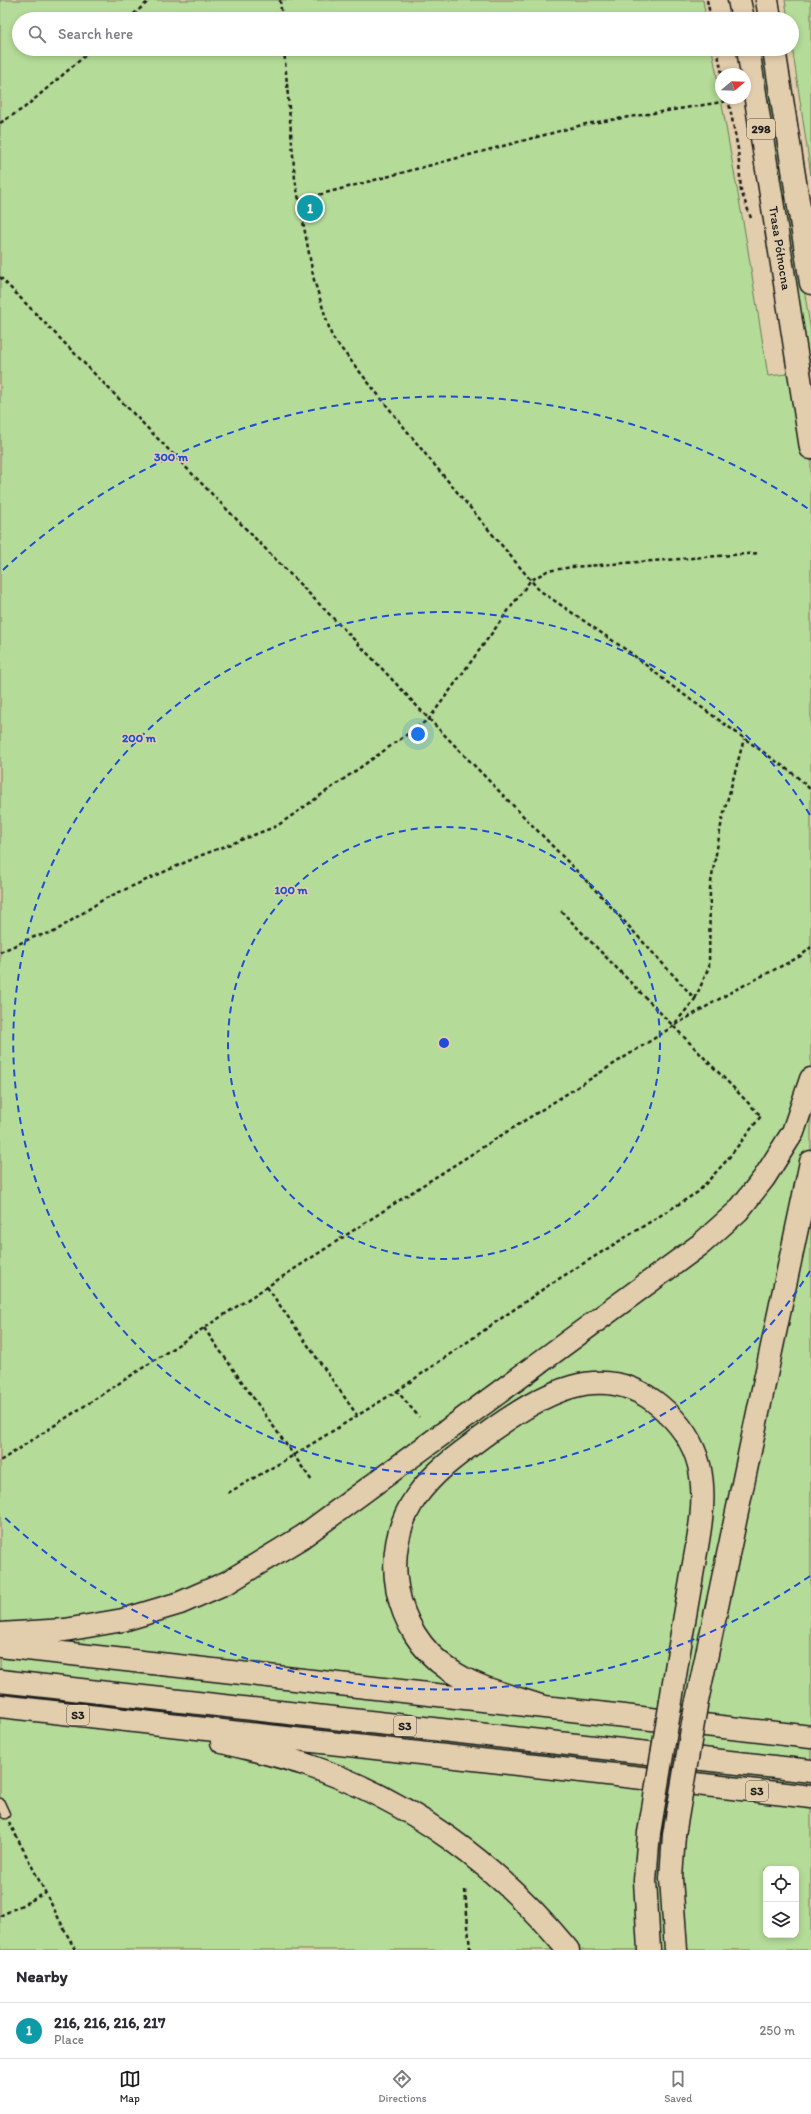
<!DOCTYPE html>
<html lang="en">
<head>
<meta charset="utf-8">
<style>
	:root { --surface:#fff; --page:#f2f2f3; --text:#2b2b33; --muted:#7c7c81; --line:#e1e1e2; --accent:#1c1c1c }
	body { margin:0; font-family:Itim,sans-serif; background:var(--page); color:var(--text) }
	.controls { position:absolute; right:12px; bottom:12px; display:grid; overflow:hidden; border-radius:8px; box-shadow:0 2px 6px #0003 }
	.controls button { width:36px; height:36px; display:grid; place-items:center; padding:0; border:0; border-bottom:1px solid var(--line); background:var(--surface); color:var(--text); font:20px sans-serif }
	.compass { position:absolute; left:715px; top:68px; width:36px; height:36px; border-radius:50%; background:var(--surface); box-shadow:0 2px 6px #0003; rotate:71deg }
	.you { position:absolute; left:418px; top:734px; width:14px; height:14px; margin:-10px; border:3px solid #fff; border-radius:50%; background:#1a73e8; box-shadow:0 0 0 6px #1a73e833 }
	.badge { display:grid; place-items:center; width:26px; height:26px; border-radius:50%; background:var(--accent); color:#fff; font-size:13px; font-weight:700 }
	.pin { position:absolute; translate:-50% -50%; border:2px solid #fff; box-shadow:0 1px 4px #0006 }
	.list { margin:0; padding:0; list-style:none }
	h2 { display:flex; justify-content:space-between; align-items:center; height:52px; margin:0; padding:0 16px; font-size:17px }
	h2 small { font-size:13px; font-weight:400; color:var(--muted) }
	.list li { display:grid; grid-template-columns:26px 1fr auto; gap:12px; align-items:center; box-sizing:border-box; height:56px; padding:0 16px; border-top:1px solid var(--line) }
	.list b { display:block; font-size:15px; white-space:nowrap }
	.list p { margin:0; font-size:13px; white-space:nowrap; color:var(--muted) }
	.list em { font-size:13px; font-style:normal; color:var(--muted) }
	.icon { flex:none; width:22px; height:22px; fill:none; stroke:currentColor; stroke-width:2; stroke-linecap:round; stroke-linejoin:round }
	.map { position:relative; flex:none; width:811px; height:1950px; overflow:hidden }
	.search { position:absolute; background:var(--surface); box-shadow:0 2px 6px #0003; left:12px; right:12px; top:12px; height:44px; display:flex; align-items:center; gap:10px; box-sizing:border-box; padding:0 14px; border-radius:22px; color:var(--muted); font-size:15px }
	.sheet { height:108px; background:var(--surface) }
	nav { display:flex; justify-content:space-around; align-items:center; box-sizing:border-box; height:56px; border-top:1px solid var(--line); background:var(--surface); font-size:11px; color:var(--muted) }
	nav a { display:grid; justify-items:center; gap:2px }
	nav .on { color:var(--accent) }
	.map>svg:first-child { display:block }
	.green { fill:#b4db97; stroke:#687c5a; fill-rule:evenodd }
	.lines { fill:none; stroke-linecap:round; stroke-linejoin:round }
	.service-casing { stroke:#1c1c1c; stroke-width:11 }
	.primary-casing { stroke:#1c1c1c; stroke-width:25 }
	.motorway-casing { stroke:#1c1c1c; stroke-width:25 }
	.path { stroke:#1c1c1c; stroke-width:2.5; stroke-dasharray:4 3; stroke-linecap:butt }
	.service { stroke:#e2cdac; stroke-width:8 }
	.primary { stroke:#e2cdac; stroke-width:22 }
	.motorway { stroke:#e2cdac; stroke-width:22 }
	.motorway-bridge-casing { stroke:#1c1c1c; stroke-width:25; stroke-linecap:butt }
	.motorway-bridge { stroke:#e2cdac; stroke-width:22 }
	.ring { fill:none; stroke:#1d4ed8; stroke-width:2; stroke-dasharray:7 5 }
	.labels { text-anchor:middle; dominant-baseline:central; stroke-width:3.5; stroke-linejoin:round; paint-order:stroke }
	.shield { fill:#e2cdac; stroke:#575147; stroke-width:1 }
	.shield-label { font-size:12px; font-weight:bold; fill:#1c1c1c }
	.street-label { font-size:13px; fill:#1c1c1c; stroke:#e2cdac }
	.centre { fill:#1d4ed8; stroke:#e2cdac; stroke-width:2 }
	.ring-label { font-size:12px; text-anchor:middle; font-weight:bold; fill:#1d4ed8; stroke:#e2cdac; stroke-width:3.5; stroke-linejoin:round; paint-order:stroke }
</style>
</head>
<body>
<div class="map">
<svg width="811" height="1950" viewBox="0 0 811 1950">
	<rect width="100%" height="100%" fill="#e2cdac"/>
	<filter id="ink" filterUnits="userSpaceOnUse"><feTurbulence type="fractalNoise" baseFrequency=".025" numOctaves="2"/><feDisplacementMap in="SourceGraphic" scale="8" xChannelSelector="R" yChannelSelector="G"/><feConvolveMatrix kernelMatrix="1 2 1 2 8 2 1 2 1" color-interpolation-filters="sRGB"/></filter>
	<g filter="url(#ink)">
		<path class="green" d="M0,0H703L706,19H19V49H712L747,244L768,376L806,372L755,49H765L811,332V1950H0ZM766,1869H796V1935H766Z
			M785,0H811V175L792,46V19H788Z"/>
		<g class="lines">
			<defs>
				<path id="service" d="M0,1803L5,1814"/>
				<path id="primary" d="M739,0L743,19
					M767,0L770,19
					M748,49L811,448
					M774,49L811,283"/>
				<path id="motorway" d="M0,1634L65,1630L123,1620L180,1603L228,1582L302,1537L701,1244L738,1211L764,1178L793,1132L811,1079
					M0,1646L811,1737
					M0,1681L811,1771
					M0,1706L811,1797
					M696,1706L811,1162
					M544,1707C512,1696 476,1689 448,1669C394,1632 378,1552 416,1497C436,1469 462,1452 489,1432C541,1395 602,1357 660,1406C679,1422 693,1441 699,1465C708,1503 697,1543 691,1581C684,1621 677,1661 671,1701
					M222,1742C249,1749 277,1755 304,1764C409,1799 498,1865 568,1950
					M649,1833L645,1880L649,1950
					M674,1835L671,1878L676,1950"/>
			</defs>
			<use href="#service" class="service-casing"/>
			<use href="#primary" class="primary-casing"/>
			<use href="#motorway" class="motorway-casing"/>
			<path class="path" d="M280,0L282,19
				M707,0L711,19
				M128,19L150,0
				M284,49L295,179L314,280L332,337L427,456L539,590L632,654L672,686L795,775L811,790
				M717,49L722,74
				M728,98L738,149L741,191L751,218
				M0,123L24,108L93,49
				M299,200L586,124L728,101
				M0,277L372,658L429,719L602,897L695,999L672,1027L423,1185L0,1461
				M0,952L34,937L54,932L104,899L197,857L277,826L429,719L530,581L547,571L572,567L759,553
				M695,999L709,967L710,888L722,820L744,739
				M675,1025L733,991L801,956L811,947
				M267,1287L357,1415
				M204,1328L312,1481
				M397,1391L549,1285L698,1192L727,1160L761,1116L561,911
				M228,1493L294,1455L397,1391L419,1417
				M9,1822L75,1950
				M465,1890L470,1950
				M0,1916L46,1893"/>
			<use href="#service" class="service"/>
			<use href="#primary" class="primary"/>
			<use href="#motorway" class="motorway"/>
			<defs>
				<path id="motorway-bridge" d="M649,1833L671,1701
					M674,1835L696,1706"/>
			</defs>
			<use href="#motorway-bridge" class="motorway-bridge-casing"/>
			<use href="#motorway-bridge" class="motorway-bridge"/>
		</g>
	</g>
	<g class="ring">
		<circle cx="444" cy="1043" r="216"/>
		<path d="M810 1271A431 431 0 1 1 810 815"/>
		<path d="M810 1576A647 647 0 0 1 3 1516M3 570A647 647 0 0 1 810 510"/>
	</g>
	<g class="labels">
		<g class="shield">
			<rect x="747" y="119" width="28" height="20" rx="3"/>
			<rect x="67" y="1705" width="22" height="20" rx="3"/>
			<rect x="394" y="1716" width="22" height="20" rx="3"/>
			<rect x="746" y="1781" width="22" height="20" rx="3"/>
		</g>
		<g class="shield-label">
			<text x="761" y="129">298</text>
			<text x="78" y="1715">S3</text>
			<text x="405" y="1726">S3</text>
			<text x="757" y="1791">S3</text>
		</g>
		<g class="street-label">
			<text transform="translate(780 248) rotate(81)">Trasa Północna</text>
		</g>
	</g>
	<circle cx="444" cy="1043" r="6" class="centre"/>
	<g class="ring-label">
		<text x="171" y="461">300 m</text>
		<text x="139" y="742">200 m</text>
		<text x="291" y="894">100 m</text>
	</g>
</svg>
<div class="controls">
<button><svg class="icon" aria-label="locate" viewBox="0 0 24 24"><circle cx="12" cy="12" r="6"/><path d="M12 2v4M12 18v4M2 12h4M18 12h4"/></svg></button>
<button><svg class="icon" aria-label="layers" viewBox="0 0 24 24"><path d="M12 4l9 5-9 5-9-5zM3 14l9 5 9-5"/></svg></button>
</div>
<svg class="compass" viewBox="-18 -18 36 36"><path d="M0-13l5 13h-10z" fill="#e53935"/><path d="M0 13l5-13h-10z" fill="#7c7c81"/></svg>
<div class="you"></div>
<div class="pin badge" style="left:310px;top:208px;background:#0f9aa8">1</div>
<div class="search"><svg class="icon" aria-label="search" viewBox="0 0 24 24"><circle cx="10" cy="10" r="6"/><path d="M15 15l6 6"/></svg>Search here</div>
</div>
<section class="sheet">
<h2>Nearby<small></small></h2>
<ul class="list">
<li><span class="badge" style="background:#0f9aa8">1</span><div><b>216, 216, 216, 217</b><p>Place</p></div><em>250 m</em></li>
</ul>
</section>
<nav>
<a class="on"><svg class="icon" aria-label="map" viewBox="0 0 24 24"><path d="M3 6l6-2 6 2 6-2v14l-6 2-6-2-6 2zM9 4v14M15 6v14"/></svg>Map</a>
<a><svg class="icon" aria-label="directions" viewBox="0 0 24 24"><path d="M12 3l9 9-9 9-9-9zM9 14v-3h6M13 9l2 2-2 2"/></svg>Directions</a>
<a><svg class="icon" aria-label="saved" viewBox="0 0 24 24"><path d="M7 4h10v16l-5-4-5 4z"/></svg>Saved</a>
</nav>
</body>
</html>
